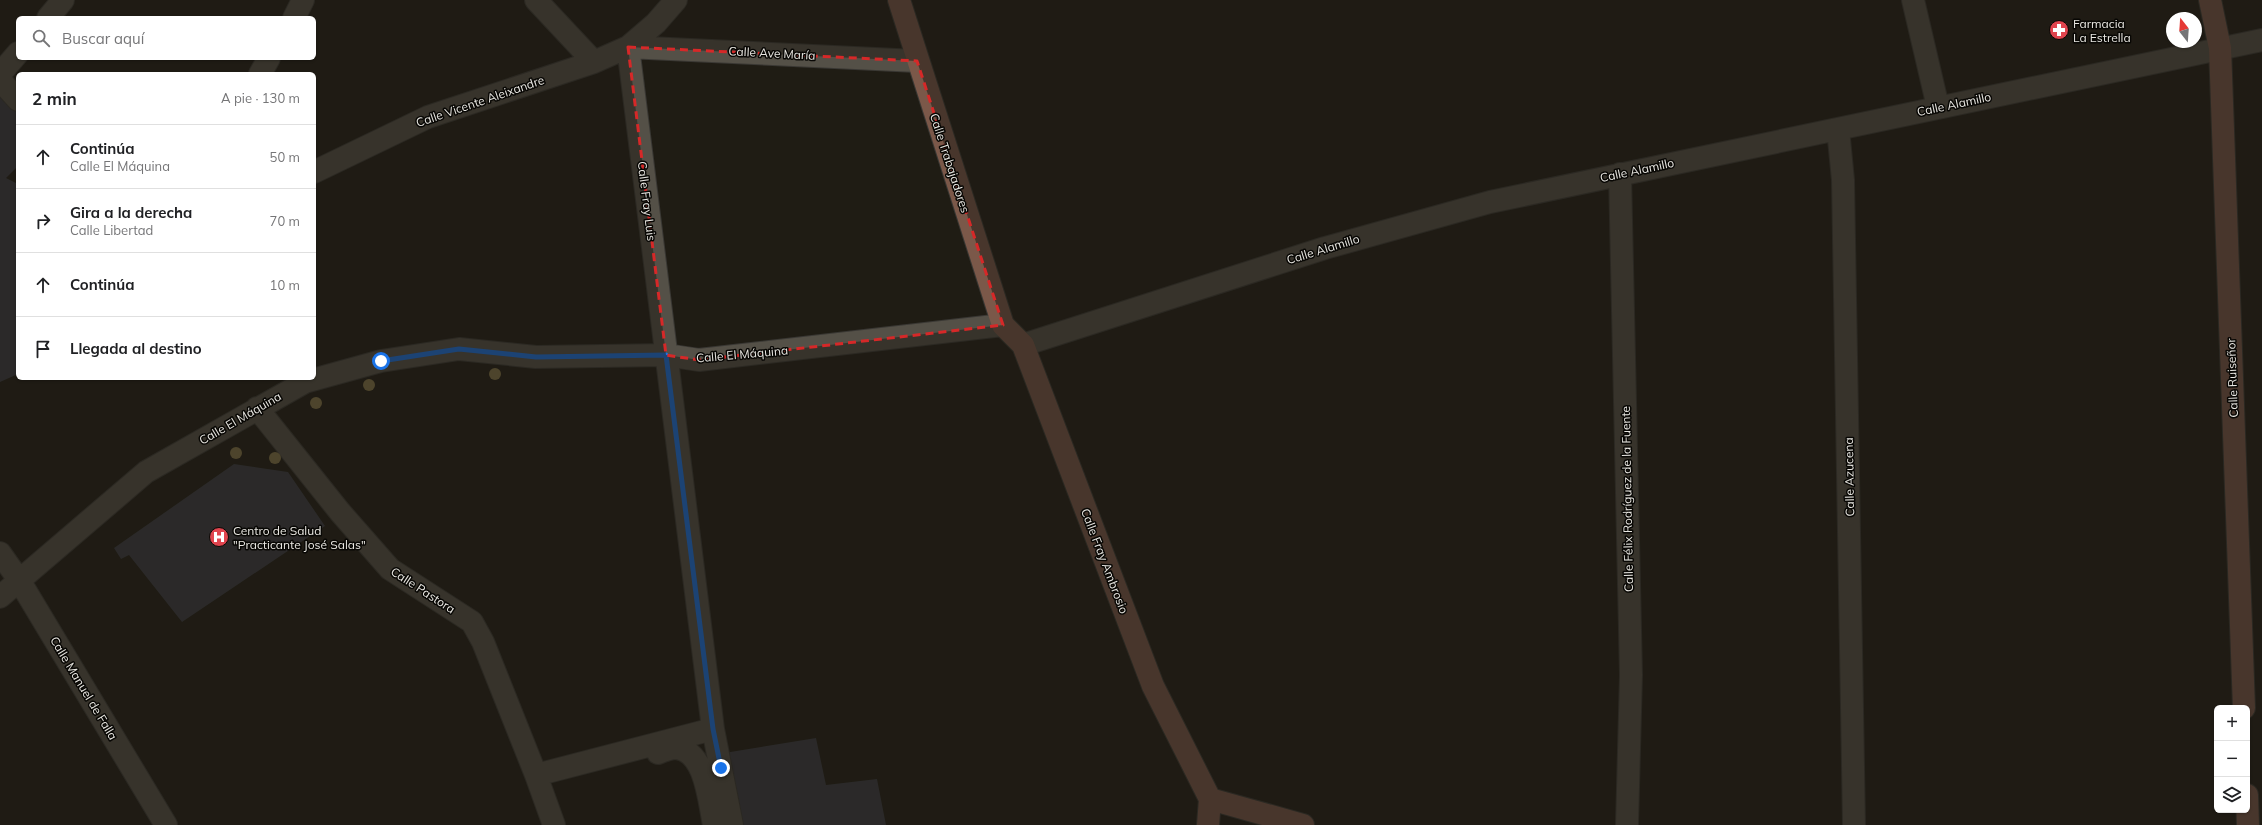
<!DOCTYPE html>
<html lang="es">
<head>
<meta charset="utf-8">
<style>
	:root { --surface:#fff; --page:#f6f6f6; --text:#202124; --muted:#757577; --line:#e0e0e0 }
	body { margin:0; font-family:Mulish,sans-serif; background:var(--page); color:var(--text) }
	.controls { position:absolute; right:12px; bottom:12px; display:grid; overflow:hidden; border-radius:6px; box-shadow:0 1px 3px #0004 }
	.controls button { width:36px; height:36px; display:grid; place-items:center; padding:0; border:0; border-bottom:1px solid var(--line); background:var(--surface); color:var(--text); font:20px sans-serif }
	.compass { position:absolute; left:2166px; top:12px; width:36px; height:36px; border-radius:50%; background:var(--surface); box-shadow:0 1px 3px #0004; rotate:343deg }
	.stop { position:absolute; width:12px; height:12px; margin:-9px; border:3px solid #1a73e8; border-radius:50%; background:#fff }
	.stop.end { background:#1a73e8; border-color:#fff; box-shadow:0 1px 4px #0008 }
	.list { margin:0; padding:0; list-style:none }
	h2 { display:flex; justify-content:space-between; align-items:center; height:52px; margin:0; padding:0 16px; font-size:17px }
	h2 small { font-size:13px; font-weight:400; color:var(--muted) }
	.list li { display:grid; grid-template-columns:26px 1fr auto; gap:12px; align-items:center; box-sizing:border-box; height:64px; padding:0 16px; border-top:1px solid var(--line) }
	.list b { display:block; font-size:15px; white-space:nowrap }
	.list p { margin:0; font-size:13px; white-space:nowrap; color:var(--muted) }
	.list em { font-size:13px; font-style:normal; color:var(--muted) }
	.icon { flex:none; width:22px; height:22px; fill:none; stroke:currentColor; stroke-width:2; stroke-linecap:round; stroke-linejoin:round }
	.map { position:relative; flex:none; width:2262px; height:825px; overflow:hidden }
	.search { position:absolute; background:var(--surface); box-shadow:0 1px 3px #0004; left:16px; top:16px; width:300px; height:44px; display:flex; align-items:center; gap:10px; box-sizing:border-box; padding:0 14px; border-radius:6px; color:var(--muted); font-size:15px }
	.panel { position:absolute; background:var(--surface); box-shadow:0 1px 3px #0004; left:16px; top:72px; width:300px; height:308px; border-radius:6px }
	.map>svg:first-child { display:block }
	.building { fill:#3a3b43 }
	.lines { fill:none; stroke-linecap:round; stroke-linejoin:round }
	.street-casing { stroke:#3a3834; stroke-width:24 }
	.secondary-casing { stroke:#3a3834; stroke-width:24 }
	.street { stroke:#545047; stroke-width:22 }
	.secondary { stroke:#7b5849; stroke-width:22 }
	.tree { fill:#867649 }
	.route { stroke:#1a73e8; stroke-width:5 }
	.marked { fill:none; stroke:#d62828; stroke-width:3; stroke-dasharray:8 5; stroke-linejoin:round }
	.labels { text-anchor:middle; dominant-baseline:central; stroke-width:3; stroke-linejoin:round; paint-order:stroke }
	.poi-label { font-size:12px; fill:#eae8e3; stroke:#080704; text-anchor:start }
	.street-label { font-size:12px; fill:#eae8e3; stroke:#080704 }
</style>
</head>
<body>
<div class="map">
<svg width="2262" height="825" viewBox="0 0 2262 825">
	<rect width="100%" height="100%" fill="#1f1c14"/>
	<path class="building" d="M0,80L18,100V166L6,178L18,184V374L0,382Z
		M234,464L288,472L325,526L182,622L129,555L121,559L114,548Z
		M816,738L826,785L877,779L886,825H732L718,754Z"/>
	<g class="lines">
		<defs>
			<path id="street" d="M536,0L594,62
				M1913,0L1938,107
				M48,18L63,0
				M294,18L303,0
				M628,47L713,729
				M628,47L917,61
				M0,74L18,53
				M260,74L269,58
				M0,80L18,100
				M1838,129L1843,180L1854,825
				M314,172L428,117L594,62L628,47L656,23L676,0
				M1620,174L1631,675L1627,825
				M1023,345L1325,248L1490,202L2262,40
				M257,408L340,512L390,569L472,622L483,642L536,775
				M0,553L19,580L166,825
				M0,597L146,472L305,382L381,361L459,349L536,357L666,355L699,360L1003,325
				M658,753C663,751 671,748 676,748C706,751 709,802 714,825
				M554,825L536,775L713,729L732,825"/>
			<path id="secondary" d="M899,0L1003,325L1023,345L1153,686L1210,799
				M2210,0L2220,48L2244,708
				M2247,795L2248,825
				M1210,799L1303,825
				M1208,825L1210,799"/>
		</defs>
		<use href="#street" class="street-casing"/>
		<use href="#secondary" class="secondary-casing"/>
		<use href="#street" class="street"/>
		<use href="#secondary" class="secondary"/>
	</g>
	<g class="tree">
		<circle cx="495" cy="374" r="6"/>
		<circle cx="369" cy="385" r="6"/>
		<circle cx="316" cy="403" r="6"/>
		<circle cx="236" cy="453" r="6"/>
		<circle cx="275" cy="458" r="6"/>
	</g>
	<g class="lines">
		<path class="route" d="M381,361L459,349L536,357L666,355L713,729L721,768"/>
	</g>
	<path d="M0 0H2262V825H0ZM628,47L917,61L1003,325L699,360L666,355Z" fill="#1f1c14" fill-opacity=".55" fill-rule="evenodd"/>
	<path class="marked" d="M628,47L917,61L1003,325L699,360L666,355Z"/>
	<defs>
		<symbol id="pharmacy-disc" viewBox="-11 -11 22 22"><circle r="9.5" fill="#e0444e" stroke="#080704"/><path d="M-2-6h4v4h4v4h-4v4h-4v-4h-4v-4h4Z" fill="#fff"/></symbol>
		<symbol id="hospital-disc" viewBox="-11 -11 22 22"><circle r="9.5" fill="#e0444e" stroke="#080704"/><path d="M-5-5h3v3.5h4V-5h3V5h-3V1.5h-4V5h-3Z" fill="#fff"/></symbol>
	</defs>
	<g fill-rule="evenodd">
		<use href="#pharmacy-disc" x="2048" y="19" width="22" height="22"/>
		<use href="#hospital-disc" x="208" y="526" width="22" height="22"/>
	</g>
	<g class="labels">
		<g class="poi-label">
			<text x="2073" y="23">Farmacia<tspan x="2073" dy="14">La Estrella</tspan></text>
			<text x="233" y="530">Centro de Salud<tspan x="233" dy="14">"Practicante José Salas"</tspan></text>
		</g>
		<g class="street-label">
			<text transform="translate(772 53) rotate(3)">Calle Ave María</text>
			<text transform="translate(480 101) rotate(-19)">Calle Vicente Aleixandre</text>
			<text transform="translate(1954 104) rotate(-12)">Calle Alamillo</text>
			<text transform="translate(950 163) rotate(72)">Calle Trabajadores</text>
			<text transform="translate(1637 170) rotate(-12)">Calle Alamillo</text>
			<text transform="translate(647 201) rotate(83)">Calle Fray Luis</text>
			<text transform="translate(1323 249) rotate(-17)">Calle Alamillo</text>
			<text transform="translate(742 354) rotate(-5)">Calle El Máquina</text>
			<text transform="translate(2232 378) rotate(-92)">Calle Ruiseñor</text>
			<text transform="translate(240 418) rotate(-30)">Calle El Máquina</text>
			<text transform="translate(1849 477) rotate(-91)">Calle Azucena</text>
			<text transform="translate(1627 499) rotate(-91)">Calle Félix Rodríguez de la Fuente</text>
			<text transform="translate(1105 561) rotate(69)">Calle Fray Ambrosio</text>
			<text transform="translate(423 590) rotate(33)">Calle Pastora</text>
			<text transform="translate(84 688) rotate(59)">Calle Manuel de Falla</text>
		</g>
	</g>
</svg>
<div class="controls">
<button>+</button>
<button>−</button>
<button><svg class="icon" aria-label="layers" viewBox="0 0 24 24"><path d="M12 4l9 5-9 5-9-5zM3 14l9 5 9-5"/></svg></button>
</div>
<svg class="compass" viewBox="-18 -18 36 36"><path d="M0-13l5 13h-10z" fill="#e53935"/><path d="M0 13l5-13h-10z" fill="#757577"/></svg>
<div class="stop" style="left:381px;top:361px"></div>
<div class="stop end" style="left:721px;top:768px"></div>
<div class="search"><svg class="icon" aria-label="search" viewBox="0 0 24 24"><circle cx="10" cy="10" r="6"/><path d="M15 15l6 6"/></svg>Buscar aquí</div>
<section class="panel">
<h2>2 min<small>A pie · 130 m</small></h2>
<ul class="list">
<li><svg class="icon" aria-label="ahead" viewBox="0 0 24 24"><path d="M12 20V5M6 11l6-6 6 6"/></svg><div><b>Continúa</b><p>Calle El Máquina</p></div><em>50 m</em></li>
<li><svg class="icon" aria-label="right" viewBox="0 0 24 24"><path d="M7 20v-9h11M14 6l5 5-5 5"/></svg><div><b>Gira a la derecha</b><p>Calle Libertad</p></div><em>70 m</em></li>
<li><svg class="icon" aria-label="ahead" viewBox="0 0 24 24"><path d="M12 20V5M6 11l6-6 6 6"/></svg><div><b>Continúa</b></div><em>10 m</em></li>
<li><svg class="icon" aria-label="arrive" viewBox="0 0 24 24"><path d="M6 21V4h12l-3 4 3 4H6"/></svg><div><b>Llegada al destino</b></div></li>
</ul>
</section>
</div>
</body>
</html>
